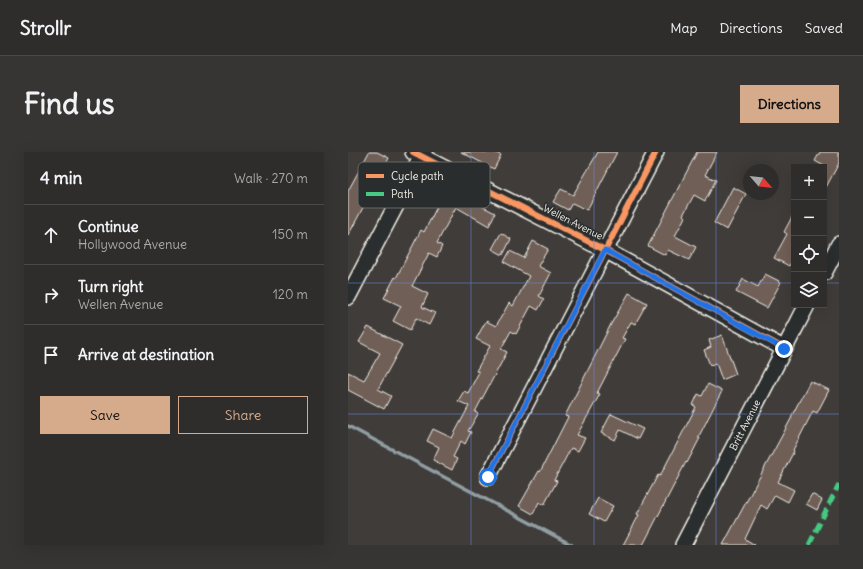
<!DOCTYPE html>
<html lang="en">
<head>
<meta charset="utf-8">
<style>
	:root { --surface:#2f2d2c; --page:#373534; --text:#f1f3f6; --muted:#a7a8a9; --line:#4a4948; --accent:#d6ab8b }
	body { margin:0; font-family:Delius,sans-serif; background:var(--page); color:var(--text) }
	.controls { position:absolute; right:12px; top:12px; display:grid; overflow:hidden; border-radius:0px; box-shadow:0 4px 16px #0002 }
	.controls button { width:36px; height:36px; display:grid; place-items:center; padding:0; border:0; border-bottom:1px solid var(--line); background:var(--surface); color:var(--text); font:20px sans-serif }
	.compass { position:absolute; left:395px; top:12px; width:36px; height:36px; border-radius:50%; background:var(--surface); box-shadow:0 4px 16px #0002; rotate:118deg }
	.stop { position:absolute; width:12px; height:12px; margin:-9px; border:3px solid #1a73e8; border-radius:50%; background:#fff }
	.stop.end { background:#1a73e8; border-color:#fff; box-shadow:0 1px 4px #0008 }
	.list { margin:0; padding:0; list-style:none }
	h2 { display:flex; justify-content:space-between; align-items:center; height:52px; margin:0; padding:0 16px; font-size:17px }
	h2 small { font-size:13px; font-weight:400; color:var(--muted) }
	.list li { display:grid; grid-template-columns:26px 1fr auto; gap:12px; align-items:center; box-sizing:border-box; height:60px; padding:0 16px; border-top:1px solid var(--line) }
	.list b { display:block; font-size:15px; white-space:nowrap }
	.list p { margin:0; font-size:13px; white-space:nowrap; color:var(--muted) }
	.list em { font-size:13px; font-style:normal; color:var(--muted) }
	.actions { display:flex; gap:8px; padding:12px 16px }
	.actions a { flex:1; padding:9px 0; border:1px solid var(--accent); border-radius:0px; text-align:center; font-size:14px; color:var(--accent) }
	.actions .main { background:var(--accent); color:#111 }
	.icon { flex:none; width:22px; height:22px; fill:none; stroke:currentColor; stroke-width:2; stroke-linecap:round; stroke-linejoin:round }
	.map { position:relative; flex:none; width:491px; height:393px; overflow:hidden; border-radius:0px }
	header { display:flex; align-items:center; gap:24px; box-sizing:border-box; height:56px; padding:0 20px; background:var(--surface); border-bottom:1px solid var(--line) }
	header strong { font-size:19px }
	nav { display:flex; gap:22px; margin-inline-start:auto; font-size:14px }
	.intro { display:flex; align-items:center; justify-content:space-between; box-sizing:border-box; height:96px; padding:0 24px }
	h1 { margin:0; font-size:28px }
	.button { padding:10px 18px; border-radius:0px; background:var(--accent); color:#111; font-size:14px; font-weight:700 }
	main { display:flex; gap:24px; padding:0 24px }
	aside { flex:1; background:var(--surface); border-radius:0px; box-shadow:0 4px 16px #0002 }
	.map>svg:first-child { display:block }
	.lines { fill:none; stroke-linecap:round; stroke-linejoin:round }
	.stream { stroke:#919ea2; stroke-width:3.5 }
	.building { fill:#6f5e56; stroke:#f4f1e8 }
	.minor-casing { stroke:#f4f1e8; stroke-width:18 }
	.minor { stroke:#2a2d2e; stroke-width:15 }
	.quiet { stroke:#46c982; stroke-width:5; stroke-dasharray:10 5; stroke-linecap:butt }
	.cycleway-casing { stroke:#2a2d2e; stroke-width:8 }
	.cycleway { stroke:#f99763; stroke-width:6 }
	.route { stroke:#1a73e8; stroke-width:5 }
	.grid { fill:none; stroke:#6887de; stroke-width:1; stroke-opacity:0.55 }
	.labels { text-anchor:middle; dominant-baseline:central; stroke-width:3; stroke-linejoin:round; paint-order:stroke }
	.street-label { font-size:10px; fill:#f4f1e8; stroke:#2a2d2e }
	.key { fill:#2a2d2e; stroke:#676866; stroke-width:1 }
	.key-label { font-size:11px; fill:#f4f1e8 }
</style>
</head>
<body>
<header>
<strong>Strollr</strong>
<nav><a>Map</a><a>Directions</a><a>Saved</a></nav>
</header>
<div class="intro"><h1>Find us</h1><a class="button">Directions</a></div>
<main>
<aside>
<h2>4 min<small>Walk · 270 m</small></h2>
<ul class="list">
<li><svg class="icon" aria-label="ahead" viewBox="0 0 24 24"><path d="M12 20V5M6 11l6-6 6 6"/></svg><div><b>Continue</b><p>Hollywood Avenue</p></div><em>150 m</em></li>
<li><svg class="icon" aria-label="right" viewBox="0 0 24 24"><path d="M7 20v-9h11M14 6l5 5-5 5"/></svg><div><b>Turn right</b><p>Wellen Avenue</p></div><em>120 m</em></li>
<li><svg class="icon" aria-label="arrive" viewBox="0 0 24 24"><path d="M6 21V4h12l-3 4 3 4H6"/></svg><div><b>Arrive at destination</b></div></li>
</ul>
<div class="actions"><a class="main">Save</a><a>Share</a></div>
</aside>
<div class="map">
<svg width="491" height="393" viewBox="0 0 491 393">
	<rect width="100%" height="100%" fill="#3f3c3a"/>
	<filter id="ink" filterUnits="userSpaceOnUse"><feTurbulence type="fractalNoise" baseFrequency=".025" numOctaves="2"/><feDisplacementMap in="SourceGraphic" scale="8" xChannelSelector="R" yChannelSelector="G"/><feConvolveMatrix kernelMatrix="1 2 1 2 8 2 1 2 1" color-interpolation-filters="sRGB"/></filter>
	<g filter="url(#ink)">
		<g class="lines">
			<path class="stream" d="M0,274L224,393"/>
		</g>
		<path class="building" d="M21,0H29L41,6L0,84V39Z
			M113,0H146L153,3L146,17Z
			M250,0H269L239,58L224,51L220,58L205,50L213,37L225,43Z
			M349,0H369L357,23L368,28L357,49L346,43L335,63L337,65L327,84L348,95L341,108L320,98L317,103L300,94Z
			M472,0H491V11L476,39V14L467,9Z
			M95,34L147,61L141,74L108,55L89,91L94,94L89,105L81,101L64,134L80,142L74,155L87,161L81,173L68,166L62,178L45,169L53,154L36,146L47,125L48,126L73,78L76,80L92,49L88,47Z
			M385,35L398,42L379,78L366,71Z
			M446,61V106L441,114L426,106L439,82L436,80Z
			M153,81L163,87L155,103L144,97Z
			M185,89L200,97L190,114L203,121L191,144L196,147L190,158L183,154L168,182L163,179L153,197L159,200L127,260L130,262L120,279L123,280L117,292L113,289L105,305L109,307L104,318L85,308L91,295L79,289L85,277L104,286L121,254L110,249L116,239L120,241L131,220L128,219L142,194L128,187L138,169L148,174L161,151L165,154L181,124L156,110L162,99L176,106Z
			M417,122L433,130L419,156L388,140L395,127L410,135Z
			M281,141L299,151L287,172L283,170L274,186L277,187L249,241L252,242L229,283L237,286L230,299L223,296L206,328L209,329L196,353L191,350L185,362L171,354L191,319L192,320L220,265L217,264L263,172Z
			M20,175L54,193L30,237L43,244L36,257L0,238V220L16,228L32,201L11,190Z
			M374,183L388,222L374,228L368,211L362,213L356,198L363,195L361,188Z
			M462,229L481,238L469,261L465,259L445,298L446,299L430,330L446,338L440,350L427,343L419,357L413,353L397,387L407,393H375L444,265H443Z
			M360,232L374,239L350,286H352L339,311L338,310L295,393H275L291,363L289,362L310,323L312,324L348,255L345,253L350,242L354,244Z
			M263,262L295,277L290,287L272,278L267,288L253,281Z
			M464,342L474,348L469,358L458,352Z
			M250,346L265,354L256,370L241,362Z"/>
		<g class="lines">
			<defs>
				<path id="minor" d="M65,0L257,98L437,197
					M476,121L491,92
					M0,145L76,0
					M140,325L308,0
					M335,393L459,153"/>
			</defs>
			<use href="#minor" class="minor-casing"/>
			<use href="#minor" class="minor"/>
			<path class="quiet" d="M461,393L491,332"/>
			<defs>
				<path id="cycleway" d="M65,0L257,98L437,197
					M140,325L308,0"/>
			</defs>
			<use href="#cycleway" class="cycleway-casing"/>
			<use href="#cycleway" class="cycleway"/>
		</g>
	</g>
	<g class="lines" filter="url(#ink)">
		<path class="route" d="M140,325L257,98L436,197"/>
	</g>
	<path class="grid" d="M123,0V393M246,0V393M368,0V393M0,131H446M476,131H491M0,262H491"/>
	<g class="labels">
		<g class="street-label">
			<text transform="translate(225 70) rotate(27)">Wellen Avenue</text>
			<text transform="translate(397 273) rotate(-63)">Britt Avenue</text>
		</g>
	</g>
	<rect x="10" y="10" width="132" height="46" rx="6" class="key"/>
	<rect x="18" y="22" width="18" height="4" fill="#f99763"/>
	<rect x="18" y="40" width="18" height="4" fill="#46c982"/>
	<g class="key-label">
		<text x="43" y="28">Cycle path</text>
		<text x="43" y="46">Path</text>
	</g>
</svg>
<div class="controls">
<button>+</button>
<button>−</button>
<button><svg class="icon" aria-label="locate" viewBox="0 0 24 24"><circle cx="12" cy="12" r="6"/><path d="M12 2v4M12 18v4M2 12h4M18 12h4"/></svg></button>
<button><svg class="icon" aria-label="layers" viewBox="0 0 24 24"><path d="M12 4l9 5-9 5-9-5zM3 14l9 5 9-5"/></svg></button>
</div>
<svg class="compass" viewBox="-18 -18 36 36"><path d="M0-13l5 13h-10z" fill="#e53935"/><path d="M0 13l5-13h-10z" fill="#a7a8a9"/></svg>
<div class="stop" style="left:140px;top:325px"></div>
<div class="stop end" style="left:436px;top:197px"></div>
</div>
</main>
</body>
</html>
